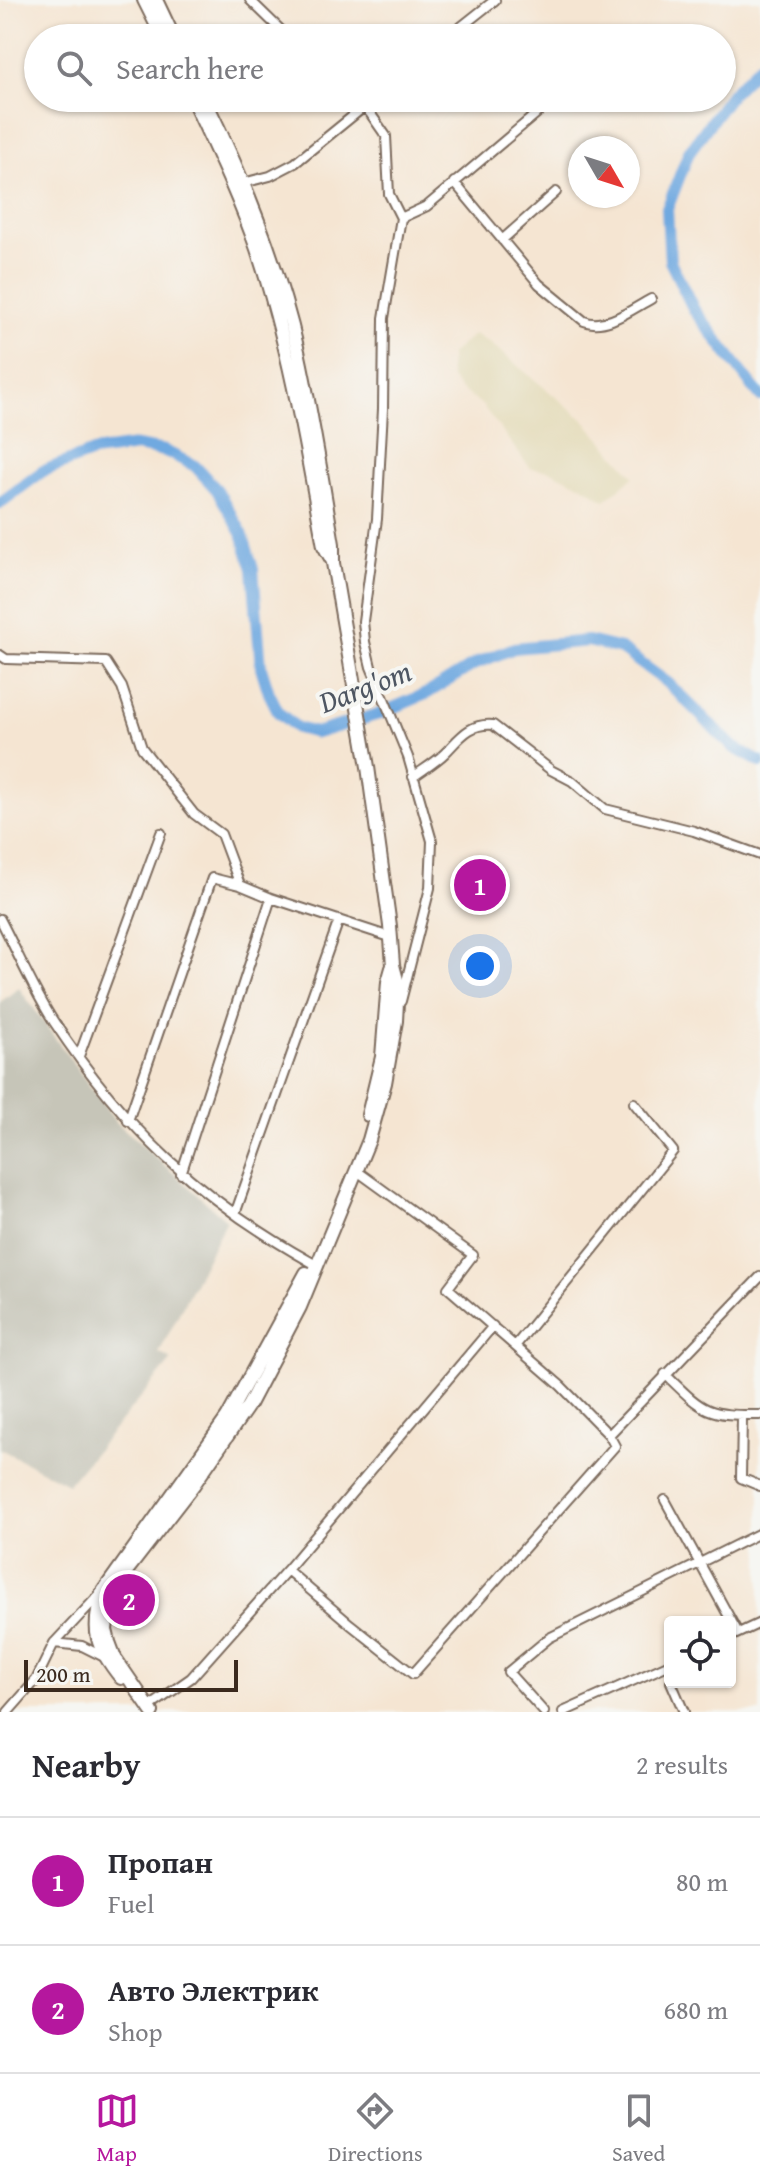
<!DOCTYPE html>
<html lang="en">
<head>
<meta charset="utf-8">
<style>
	:root { --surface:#fff; --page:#f7f7f7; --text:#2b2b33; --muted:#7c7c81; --line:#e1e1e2; --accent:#b5179e }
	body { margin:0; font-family:"Gentium Book Plus",serif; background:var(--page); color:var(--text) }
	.controls { position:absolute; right:24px; bottom:24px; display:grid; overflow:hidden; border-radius:8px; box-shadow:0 2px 6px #0004 }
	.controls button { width:72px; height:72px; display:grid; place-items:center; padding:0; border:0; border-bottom:2px solid var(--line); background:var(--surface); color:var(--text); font:40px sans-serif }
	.compass { position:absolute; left:568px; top:136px; width:72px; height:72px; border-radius:50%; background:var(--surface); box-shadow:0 2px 6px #0004; rotate:129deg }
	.scale { position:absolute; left:24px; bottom:20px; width:214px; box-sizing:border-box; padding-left:8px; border:4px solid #3b2a1e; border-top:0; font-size:22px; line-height:28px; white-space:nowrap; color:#3b2a1e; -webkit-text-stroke:6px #f6f6f2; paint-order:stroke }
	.you { position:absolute; left:480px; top:966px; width:28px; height:28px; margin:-20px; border:6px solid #fff; border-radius:50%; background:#1a73e8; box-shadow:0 0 0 12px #1a73e833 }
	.badge { display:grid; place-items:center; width:52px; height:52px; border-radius:50%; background:var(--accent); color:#fff; font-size:26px; font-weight:700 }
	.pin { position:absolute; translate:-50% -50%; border:4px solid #fff; box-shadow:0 2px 8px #0006 }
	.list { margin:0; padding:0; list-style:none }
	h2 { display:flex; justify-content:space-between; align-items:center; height:104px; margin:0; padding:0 32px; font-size:34px }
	h2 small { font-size:26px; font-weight:400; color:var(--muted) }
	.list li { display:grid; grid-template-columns:52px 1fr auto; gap:24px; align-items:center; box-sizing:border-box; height:128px; padding:0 32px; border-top:2px solid var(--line) }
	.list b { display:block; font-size:30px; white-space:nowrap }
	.list p { margin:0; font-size:26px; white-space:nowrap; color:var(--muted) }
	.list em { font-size:26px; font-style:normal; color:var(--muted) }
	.icon { flex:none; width:44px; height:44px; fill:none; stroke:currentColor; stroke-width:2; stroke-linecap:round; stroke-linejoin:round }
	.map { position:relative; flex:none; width:760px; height:1712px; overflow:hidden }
	.search { position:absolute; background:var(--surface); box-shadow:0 2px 6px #0004; left:24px; right:24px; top:24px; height:88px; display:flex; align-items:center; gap:20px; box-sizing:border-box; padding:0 28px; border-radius:44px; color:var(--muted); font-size:30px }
	.sheet { height:360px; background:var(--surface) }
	nav { display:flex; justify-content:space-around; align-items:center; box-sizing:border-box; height:112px; border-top:2px solid var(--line); background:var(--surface); font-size:22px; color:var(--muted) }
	nav a { display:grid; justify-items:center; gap:4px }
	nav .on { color:var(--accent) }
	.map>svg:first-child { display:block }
	.built { fill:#e4dbba }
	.industrial { fill:#c6c5b8 }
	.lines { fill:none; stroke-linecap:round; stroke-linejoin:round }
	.river { stroke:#70a9e0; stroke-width:12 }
	.street-casing { stroke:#7c6b5d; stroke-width:12 }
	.primary-casing { stroke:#7c6b5d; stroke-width:16 }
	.street { stroke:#fff; stroke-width:8 }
	.primary { stroke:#fff; stroke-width:12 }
	.labels { text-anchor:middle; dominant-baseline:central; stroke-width:8; stroke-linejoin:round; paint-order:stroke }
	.water-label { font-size:30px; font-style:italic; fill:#4e5662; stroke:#f6f6f2 }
</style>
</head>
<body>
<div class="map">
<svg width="760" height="1712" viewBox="0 0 760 1712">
	<rect width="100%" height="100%" fill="#f6f6f2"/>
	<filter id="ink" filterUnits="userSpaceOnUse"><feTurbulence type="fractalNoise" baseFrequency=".0125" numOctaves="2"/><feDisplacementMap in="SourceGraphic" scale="16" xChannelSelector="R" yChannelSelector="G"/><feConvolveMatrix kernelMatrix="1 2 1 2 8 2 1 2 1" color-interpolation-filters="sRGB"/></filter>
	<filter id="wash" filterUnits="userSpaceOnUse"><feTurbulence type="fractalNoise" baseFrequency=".006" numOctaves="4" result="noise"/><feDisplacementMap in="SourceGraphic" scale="32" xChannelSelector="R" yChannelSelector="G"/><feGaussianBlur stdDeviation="1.8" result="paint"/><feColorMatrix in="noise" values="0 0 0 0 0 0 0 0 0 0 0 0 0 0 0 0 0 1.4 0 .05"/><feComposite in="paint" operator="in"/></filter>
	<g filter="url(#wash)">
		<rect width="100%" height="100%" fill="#f5e5d2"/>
		<path class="built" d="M474,334L492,345L583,419L634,476L605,500L583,486L551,471L530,468L482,405L460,389L451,378L449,369L451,354Z"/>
		<path class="industrial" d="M19,988L115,1121L226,1220L159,1353L172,1360L68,1484L0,1449V1002Z"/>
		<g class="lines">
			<path class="river" d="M760,65L731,94L689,152L667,209L670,261L694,310L760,396
				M0,503L43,471L93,452L136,446L165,451L195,466L217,490L242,533L253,569L261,667L269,693L279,713L297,728L316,733L379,714L428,693L475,664L514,648L588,641L621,649L668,683L733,747L760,762"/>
		</g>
	</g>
	<g filter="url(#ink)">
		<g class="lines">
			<defs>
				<path id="street" d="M250,0L289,38
					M447,38L495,0
					M352,98L370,113L386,136L389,194L401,218L384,318L383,409L377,519L363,621L365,642L371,667L408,757L432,841L430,888L401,1001
					M454,182L539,284L584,321C606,330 632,309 651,299
					M243,183L270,176L295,163L375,98
					M401,218L427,206L555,98
					M502,240L556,192
					M0,655L6,659L106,662L122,687L142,748L194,814L221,834L240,885L271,898L390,937
					M413,777C424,769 436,762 445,753C460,738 469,723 493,725L551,770L572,781L605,809L694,831L760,855
					M0,919C18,953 33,990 54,1022C124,1128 200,1200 311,1262
					M79,1056L161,833
					M128,1121L212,878L240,885
					M181,1174L271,898
					M235,1214L339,920
					M516,1345L673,1151L634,1103
					M665,1374C703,1411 705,1416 760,1415
					M742,1416L741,1478L760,1486
					M609,1435L760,1277
					M665,1500L738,1633
					M287,1570L350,1624L413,1674L615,1446L609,1435L561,1386L448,1288L473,1255L357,1171
					M101,1593L54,1643L82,1646L104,1657
					M730,1637L760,1623
					M671,1682L684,1712
					M148,1708L191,1678L287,1570L493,1326
					M8,1712L36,1680L54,1643
					M544,1712L508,1672L549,1638L760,1533
					M563,1712L670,1664"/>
				<path id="primary" d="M144,0L163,38
					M156,0L174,38
					M192,98C215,148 239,197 257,249C289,346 306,446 324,546L332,560
					M368,1115L382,1057L388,982L392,968
					M121,1678C96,1647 91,1632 102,1593L227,1418L306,1273
					M152,1712L115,1658L109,1642L106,1630L108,1611L115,1591L125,1573L194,1484L248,1406L300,1307L369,1140L385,1083L396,1021L398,984L393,965L390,926L368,767L333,563V544C322,479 312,414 298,351C278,263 244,179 204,98"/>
			</defs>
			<use href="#street" class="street-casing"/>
			<use href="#primary" class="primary-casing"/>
			<use href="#street" class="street"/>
			<use href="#primary" class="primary"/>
		</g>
	</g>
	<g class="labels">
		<g class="water-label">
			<text transform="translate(365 686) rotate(-21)">Darg'om</text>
		</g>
	</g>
</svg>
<div class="controls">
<button><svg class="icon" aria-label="locate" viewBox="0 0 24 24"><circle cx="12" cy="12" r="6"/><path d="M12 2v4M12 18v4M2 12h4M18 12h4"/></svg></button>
</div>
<svg class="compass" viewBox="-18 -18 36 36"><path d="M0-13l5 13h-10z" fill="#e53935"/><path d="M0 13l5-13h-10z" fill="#7c7c81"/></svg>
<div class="scale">200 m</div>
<div class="you"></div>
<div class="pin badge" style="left:480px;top:885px">1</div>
<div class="pin badge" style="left:129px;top:1600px">2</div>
<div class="search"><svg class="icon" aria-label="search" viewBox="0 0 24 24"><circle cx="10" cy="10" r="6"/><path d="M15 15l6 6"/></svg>Search here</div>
</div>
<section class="sheet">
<h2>Nearby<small>2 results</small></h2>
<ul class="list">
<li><span class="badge">1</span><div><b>Пропан</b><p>Fuel</p></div><em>80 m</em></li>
<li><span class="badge">2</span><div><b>Авто Электрик</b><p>Shop</p></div><em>680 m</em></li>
</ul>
</section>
<nav>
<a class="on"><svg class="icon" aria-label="map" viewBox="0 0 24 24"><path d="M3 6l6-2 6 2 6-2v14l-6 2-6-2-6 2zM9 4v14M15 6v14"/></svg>Map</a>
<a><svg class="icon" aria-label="directions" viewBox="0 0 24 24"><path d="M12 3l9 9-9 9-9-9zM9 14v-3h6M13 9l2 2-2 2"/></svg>Directions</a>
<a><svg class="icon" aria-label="saved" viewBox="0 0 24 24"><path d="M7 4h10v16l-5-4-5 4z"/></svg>Saved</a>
</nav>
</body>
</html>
